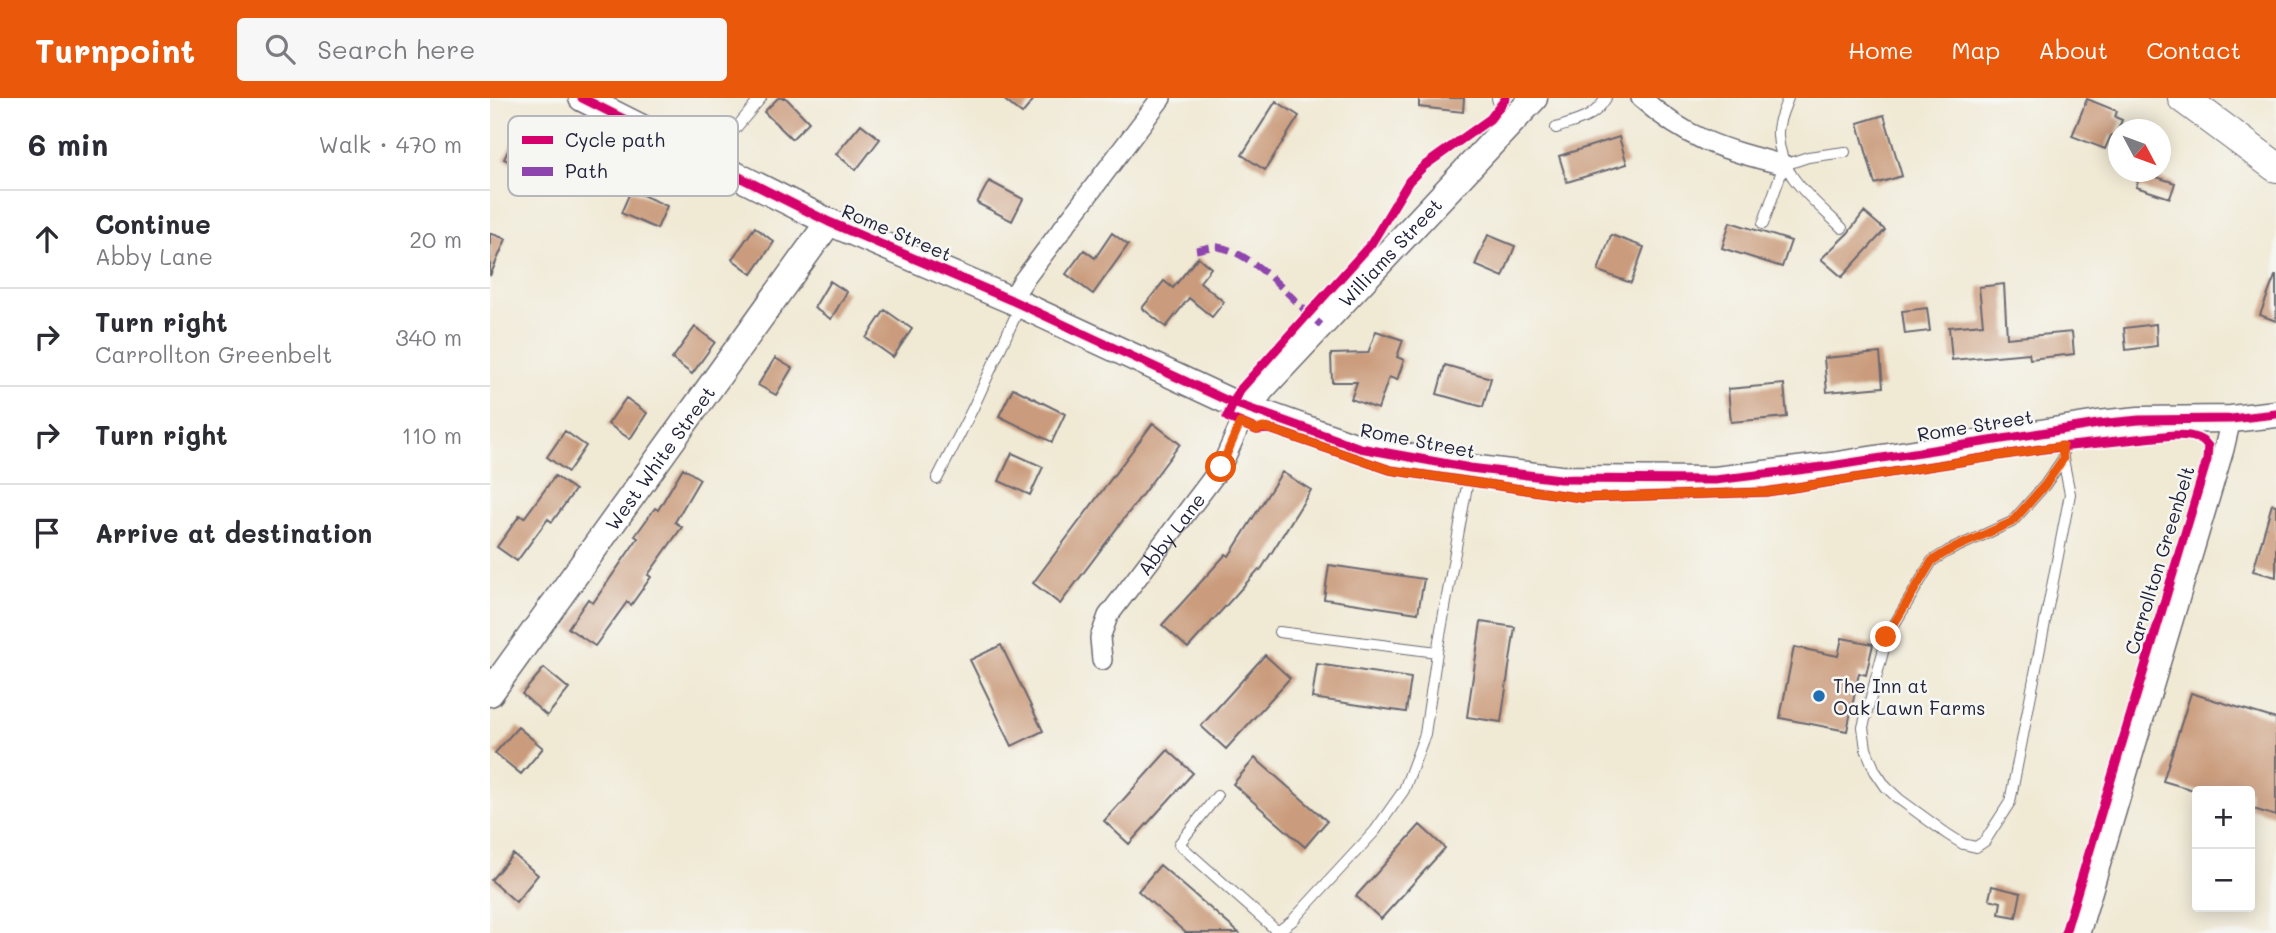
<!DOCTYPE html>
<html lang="en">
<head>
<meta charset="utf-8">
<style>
	:root { --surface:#fff; --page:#f7f7f7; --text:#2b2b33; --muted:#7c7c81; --line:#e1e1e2; --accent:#ea580c }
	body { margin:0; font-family:Mali,sans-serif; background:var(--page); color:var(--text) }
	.controls { position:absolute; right:21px; bottom:21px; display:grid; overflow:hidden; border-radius:7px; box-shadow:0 4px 18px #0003 }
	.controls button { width:63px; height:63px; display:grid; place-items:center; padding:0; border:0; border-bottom:2px solid var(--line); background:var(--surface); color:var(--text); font:35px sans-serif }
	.compass { position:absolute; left:1618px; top:21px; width:63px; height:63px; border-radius:50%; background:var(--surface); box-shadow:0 4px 18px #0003; rotate:131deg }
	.stop { position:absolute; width:21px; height:21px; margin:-16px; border:5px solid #ea580c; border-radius:50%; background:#fff }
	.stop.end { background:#ea580c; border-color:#fff; box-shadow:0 2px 7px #0008 }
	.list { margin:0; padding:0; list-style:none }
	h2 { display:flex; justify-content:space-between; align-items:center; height:91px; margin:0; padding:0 28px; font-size:30px }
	h2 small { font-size:23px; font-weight:400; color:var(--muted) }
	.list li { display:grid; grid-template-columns:46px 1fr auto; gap:21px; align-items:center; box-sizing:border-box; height:98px; padding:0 28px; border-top:2px solid var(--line) }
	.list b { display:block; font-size:26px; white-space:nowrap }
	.list p { margin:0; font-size:23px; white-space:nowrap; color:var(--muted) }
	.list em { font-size:23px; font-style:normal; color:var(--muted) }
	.icon { flex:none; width:38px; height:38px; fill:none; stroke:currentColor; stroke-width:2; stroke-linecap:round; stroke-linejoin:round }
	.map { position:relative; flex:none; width:1786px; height:835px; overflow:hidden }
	header { display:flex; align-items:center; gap:42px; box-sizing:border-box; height:98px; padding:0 35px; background:var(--accent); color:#fff }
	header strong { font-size:33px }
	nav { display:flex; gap:38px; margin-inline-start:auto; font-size:24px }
	.search { width:490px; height:63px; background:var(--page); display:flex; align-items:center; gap:18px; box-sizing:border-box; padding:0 24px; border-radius:7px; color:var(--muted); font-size:26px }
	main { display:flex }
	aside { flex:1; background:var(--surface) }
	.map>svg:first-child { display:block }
	.building { fill:#ca9b7c }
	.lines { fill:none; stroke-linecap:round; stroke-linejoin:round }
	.lane-casing { stroke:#6a6871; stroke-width:12 }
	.street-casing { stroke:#6a6871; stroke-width:22 }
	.secondary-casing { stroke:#6a6871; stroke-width:29 }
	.primary-casing { stroke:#6a6871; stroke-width:32 }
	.lane { stroke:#fff; stroke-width:10 }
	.street { stroke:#fff; stroke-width:19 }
	.secondary { stroke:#fff; stroke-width:26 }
	.primary { stroke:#fff; stroke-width:30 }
	.quiet { stroke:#8e44ad; stroke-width:7; stroke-dasharray:14 7; stroke-linecap:butt }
	.cycleway-casing { stroke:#f6f6f2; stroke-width:13 }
	.cycleway { stroke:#d6006c; stroke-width:9 }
	.route { stroke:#ea580c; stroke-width:9 }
	.poi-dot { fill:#1f6fb2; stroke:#f6f6f2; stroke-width:2.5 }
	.labels { text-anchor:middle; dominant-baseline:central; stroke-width:5; stroke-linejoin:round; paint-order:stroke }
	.street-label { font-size:19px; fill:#22223b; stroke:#f6f6f2 }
	.poi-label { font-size:19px; fill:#22223b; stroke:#f6f6f2; text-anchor:start }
	.key { fill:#f6f6f2; stroke:#b6b6bb; stroke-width:2 }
	.key-label { font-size:19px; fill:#22223b }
</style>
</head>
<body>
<header>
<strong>Turnpoint</strong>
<div class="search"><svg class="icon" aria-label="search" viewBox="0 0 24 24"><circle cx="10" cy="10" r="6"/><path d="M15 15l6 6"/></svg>Search here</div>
<nav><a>Home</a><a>Map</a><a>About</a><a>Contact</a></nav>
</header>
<main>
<aside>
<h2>6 min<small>Walk · 470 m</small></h2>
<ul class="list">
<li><svg class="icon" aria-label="ahead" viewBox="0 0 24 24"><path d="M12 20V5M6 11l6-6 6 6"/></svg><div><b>Continue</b><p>Abby Lane</p></div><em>20 m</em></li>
<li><svg class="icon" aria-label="right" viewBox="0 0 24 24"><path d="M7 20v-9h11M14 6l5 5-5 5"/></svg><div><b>Turn right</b><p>Carrollton Greenbelt</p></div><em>340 m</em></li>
<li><svg class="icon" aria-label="right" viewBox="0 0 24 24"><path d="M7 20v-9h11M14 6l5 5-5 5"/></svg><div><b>Turn right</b></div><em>110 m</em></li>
<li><svg class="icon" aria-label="arrive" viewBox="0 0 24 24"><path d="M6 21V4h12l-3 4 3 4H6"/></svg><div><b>Arrive at destination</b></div></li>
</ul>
</aside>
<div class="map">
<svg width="1786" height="835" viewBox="0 0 1786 835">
	<rect width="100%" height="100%" fill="#f6f6f2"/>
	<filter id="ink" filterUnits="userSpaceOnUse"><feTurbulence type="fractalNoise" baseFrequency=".0143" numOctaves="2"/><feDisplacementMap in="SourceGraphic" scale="14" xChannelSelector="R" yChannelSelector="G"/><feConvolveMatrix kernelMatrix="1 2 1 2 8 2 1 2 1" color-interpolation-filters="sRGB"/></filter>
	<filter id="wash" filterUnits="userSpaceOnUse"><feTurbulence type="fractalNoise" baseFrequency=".00686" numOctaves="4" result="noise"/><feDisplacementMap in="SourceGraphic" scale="28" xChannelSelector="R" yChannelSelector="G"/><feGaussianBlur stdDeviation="1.57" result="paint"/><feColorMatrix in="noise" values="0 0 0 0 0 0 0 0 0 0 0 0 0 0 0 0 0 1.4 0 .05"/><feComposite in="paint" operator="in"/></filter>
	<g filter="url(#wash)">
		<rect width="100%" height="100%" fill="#f0e9d4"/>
		<g id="blocks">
			<path class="building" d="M288,0H296L319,24L302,41L274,14Z
				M512,0H545L532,16Z
				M929,0H974L973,14L929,9Z
				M1597,1L1627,13L1625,19L1632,22L1625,39L1621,37L1615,51L1582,38Z
				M786,3L809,18L775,72L752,57Z
				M1394,17L1412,78L1385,86L1368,25Z
				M31,26L54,37L36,72L14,61Z
				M371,26L390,41L366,72L346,56Z
				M1129,39L1137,66L1077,84L1069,58Z
				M1651,74L1685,85L1680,100L1646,89Z
				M499,83L533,101L522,123L487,105Z
				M141,92L177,108L167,131L131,115Z
				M1374,114L1395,132L1352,179L1331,161L1358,135Z
				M1240,124L1301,143L1292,169L1232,150Z
				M265,129L284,144L262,176L242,161Z
				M0,135L16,141L0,178Z
				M622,135L638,147L603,196L576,176L594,152L605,160Z
				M998,137L1025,148L1013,179L985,167Z
				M1121,137L1154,149L1141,185L1108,173Z
				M708,159L721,170L710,184L734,204L722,219L699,200L676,229L652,210L674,183L683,190Z
				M1785,178H1786V223L1770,217Z
				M340,183L357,194L341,221L324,210Z
				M1514,186L1517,240L1582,234L1584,256L1540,261L1539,255L1462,262L1459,229L1493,226L1489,189Z
				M1437,210L1440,233L1415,236L1412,213Z
				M395,212L422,231L403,259L376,240Z
				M1666,226L1667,248L1636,252L1634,230Z
				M205,229L225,244L202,276L182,261Z
				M886,233L913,242L907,259L914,262L907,282L899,279L888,311L861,301L867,284H842L841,256L878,255Z
				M1390,255L1393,289L1337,294L1334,260Z
				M285,260L302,270L286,297L268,287Z
				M955,267L1001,280L993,309L947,296Z
				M1294,286L1297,319L1241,324L1238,291Z
				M523,290L575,316L562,344L509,318Z
				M136,300L157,315L140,341L118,326Z
				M663,325L690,346L570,506L543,485Z
				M75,333L96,348L78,374L57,359Z
				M522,355L553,369L540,397L509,383Z
				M193,370L210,381L185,424L192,429L158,477L161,479L141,507L137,504L105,548L78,530L98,501L103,505L148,440L145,438L165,410L168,412Z
				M792,374L821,392L770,473L768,472L698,550L672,527L736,456L739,458Z
				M65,378L85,392L62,424L58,421L27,463L7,449L30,417L34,420Z
				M1782,406L1786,407V479L1763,473Z
				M839,467L934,481L928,515L834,501Z
				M991,524L1025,529L1011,624L977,619Z
				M1352,540L1383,546L1376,577L1369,575L1357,633L1290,620L1304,549L1348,558Z
				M511,547L553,633L522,648L480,562Z
				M775,557L800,580L736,651L711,628Z
				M827,566L921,580L916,614L822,600Z
				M54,570L79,591L57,618L32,596Z
				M1701,595L1786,621V718L1760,710V693H1707L1673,683Z
				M28,629L53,650L31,676L5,655Z
				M678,652L703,675L639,746L614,723Z
				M765,660L837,723L815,749L743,686Z
				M930,727L955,750L891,821L866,798Z
				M23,756L48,777L26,804L1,782Z
				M670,767L749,835H696L648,793Z
				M1502,788L1531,795L1526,819L1509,816L1511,804L1499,801Z"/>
		</g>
	</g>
	<g filter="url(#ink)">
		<use href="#blocks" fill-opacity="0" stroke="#6a6871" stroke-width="2"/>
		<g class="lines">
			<defs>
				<path id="lane" d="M1007,0L1014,27
					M1298,0C1294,11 1287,25 1288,37C1289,78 1325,103 1352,130
					M1066,30C1089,22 1103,21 1116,0
					M220,61L271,0
					M1294,67L1318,59L1355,54
					M1273,126L1294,67
					M1571,332L1573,361L1580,396L1520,704L1495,743L1486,749L1473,746L1457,736L1409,701L1396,689L1385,673L1376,651L1373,629L1397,539L1442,463L1458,453L1522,424L1555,387L1573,361
					M447,381L483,310L530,208
					M789,534L947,554
					M727,698L689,746L788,834
					M786,835L802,823L885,733L914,692L935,636L947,554L980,371"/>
				<g id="street">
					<path d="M1151,0C1199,43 1233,51 1294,67"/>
					<path d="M521,202L533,183L671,0"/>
					<path id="s1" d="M612,562L610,540L618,518L731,369L758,309"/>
					<path d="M1590,835L1734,351L1741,321"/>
				</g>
				<g id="secondary">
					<path d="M92,0L339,124L521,202L738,303L870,350L980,370L1070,381L1225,382L1341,368L1608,326L1649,322L1741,321L1786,316"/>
					<path id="s2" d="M758,309L772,290L1044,0"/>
					<path id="s3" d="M0,595L339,124"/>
				</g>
				<path id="primary" d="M1693,0L1786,69"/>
			</defs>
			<use href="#lane" class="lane-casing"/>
			<use href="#street" class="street-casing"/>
			<use href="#secondary" class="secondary-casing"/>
			<use href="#primary" class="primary-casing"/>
			<use href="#lane" class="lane"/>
			<use href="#street" class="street"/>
			<use href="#secondary" class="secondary"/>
			<use href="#primary" class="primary"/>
			<path class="quiet" d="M706,152C713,151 721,148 728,149C764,154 804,204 831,227"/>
			<defs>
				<path id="cycleway" d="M92,0L339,124L521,202L738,303L870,350L980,370L1070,381L1225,382L1341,368L1608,326L1649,322L1741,321L1786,316
					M1016,0L1000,21L934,68L919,83L881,146L749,293L737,319L767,332L780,331L900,372L1092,400L1276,394L1552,351L1684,337C1697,337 1710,338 1718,348L1717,362L1575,835"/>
			</defs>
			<use href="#cycleway" class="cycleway-casing"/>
			<use href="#cycleway" class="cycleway"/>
		</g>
	</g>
	<g class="lines" filter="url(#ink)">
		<path class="route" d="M731,369L750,325L767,332L773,330L780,331L900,372L1092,400L1276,394L1572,348L1573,361L1555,387L1522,424L1458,453L1442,463L1396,539"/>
	</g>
	<circle class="poi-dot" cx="1329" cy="598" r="7"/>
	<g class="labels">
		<g class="street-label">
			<text transform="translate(407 134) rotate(23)">Rome Street</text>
			<text stroke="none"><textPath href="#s2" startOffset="210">Williams Street</textPath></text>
			<text transform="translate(1485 327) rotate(-9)">Rome Street</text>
			<text transform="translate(928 342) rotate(11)">Rome Street</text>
			<text stroke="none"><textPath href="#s3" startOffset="290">West White Street</textPath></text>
			<text stroke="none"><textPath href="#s1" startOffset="149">Abby Lane</textPath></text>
			<text transform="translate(1669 462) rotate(-73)">Carrollton Greenbelt</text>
		</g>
		<g class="poi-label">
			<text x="1343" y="587">The Inn at<tspan x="1343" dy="22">Oak Lawn Farms</tspan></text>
		</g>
	</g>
	<rect x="18" y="18" width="230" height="80" rx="10" class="key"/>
	<rect x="32" y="38" width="31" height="8" fill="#d6006c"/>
	<rect x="32" y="69" width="31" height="9" fill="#8e44ad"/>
	<g class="key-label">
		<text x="75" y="49">Cycle path</text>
		<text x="75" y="80">Path</text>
	</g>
</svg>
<div class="controls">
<button>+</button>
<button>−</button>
</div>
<svg class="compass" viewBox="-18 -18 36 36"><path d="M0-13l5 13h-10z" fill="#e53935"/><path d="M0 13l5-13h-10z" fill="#7c7c81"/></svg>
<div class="stop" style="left:731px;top:369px"></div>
<div class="stop end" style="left:1396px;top:539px"></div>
</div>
</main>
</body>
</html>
